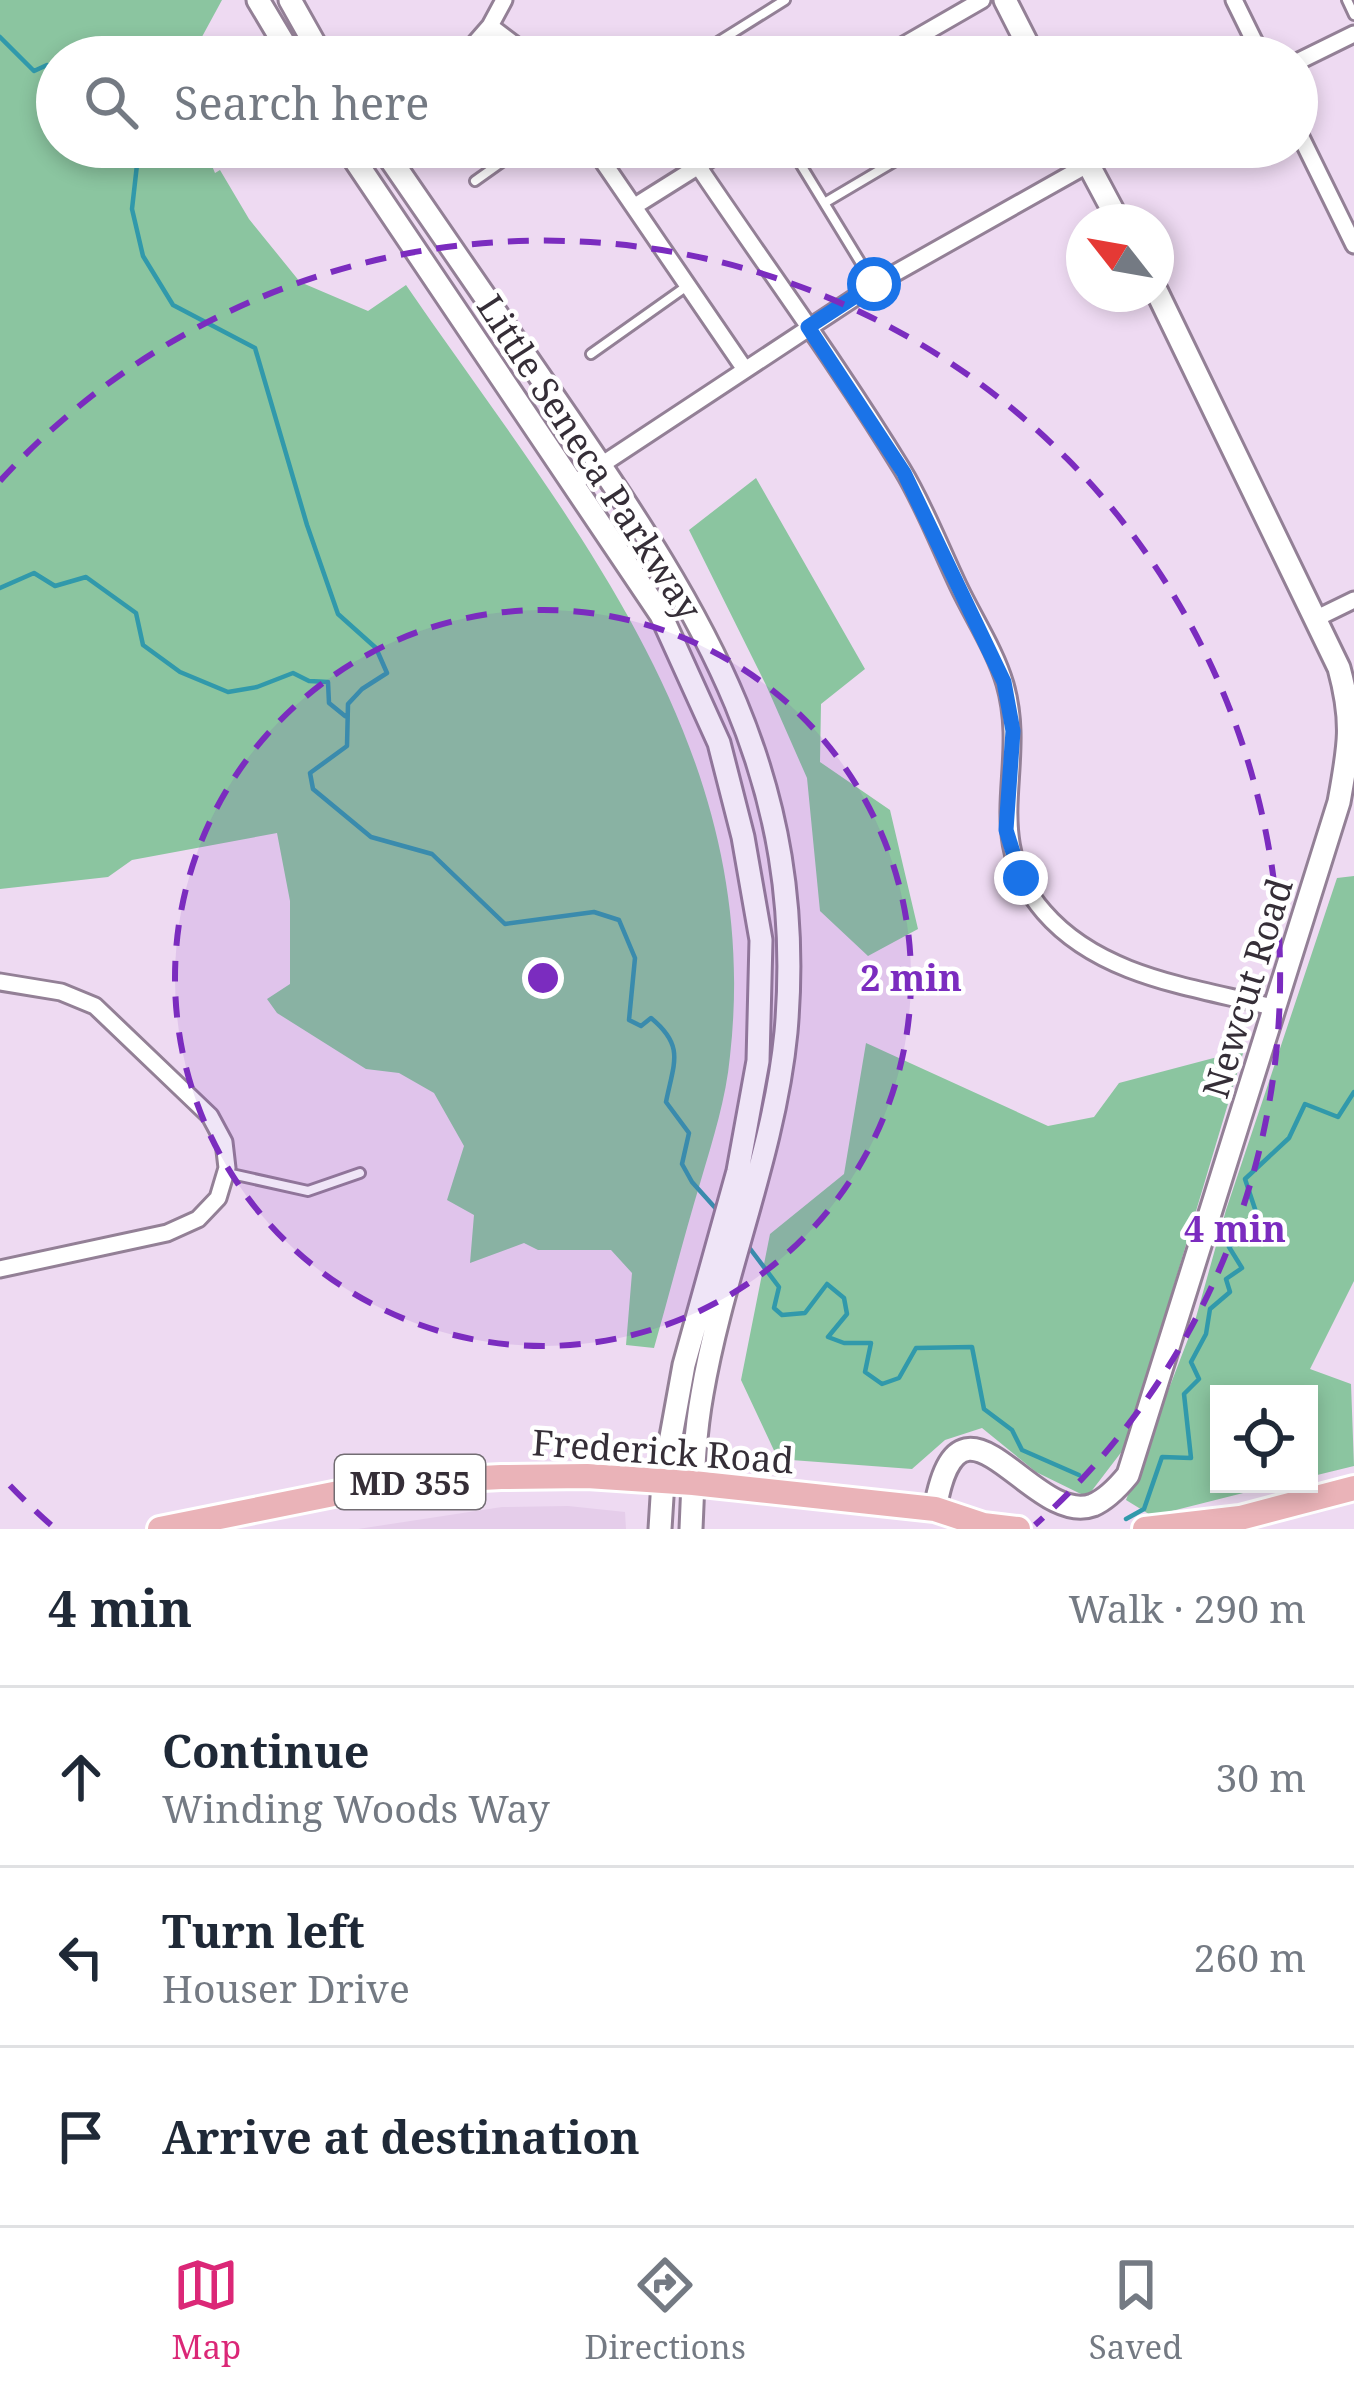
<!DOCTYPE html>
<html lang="en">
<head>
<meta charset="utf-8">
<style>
	:root { --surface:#fff; --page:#f2f2f3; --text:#1f2937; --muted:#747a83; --line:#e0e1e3; --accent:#db2777 }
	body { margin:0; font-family:"Noto Serif",serif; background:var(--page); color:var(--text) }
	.controls { position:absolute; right:36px; bottom:36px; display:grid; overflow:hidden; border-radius:0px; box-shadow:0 6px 18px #0003 }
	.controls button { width:108px; height:108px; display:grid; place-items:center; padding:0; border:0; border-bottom:3px solid var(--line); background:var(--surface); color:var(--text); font:60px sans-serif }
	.compass { position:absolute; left:1066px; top:204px; width:108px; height:108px; border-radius:50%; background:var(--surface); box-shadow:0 6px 18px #0003; rotate:301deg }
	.stop { position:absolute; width:36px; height:36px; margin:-27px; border:9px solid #1a73e8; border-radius:50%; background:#fff }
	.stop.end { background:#1a73e8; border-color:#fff; box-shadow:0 3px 12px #0008 }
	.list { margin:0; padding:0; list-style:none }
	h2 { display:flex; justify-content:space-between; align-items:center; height:156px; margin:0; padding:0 48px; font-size:51px }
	h2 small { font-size:39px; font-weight:400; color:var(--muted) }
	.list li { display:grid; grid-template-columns:78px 1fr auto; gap:36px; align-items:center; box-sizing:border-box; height:180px; padding:0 48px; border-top:3px solid var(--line) }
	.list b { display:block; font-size:45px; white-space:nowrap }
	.list p { margin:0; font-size:39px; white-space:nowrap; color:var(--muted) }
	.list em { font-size:39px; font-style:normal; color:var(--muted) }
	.icon { flex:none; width:66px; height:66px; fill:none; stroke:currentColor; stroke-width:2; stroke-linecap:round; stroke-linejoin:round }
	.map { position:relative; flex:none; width:1354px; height:1529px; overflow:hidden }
	.search { position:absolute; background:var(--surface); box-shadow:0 6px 18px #0003; left:36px; right:36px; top:36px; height:132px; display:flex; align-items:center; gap:30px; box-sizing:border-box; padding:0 42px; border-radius:66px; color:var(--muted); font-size:45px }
	.sheet { height:696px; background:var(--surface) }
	nav { display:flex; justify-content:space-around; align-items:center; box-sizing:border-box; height:168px; border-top:3px solid var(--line); background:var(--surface); font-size:33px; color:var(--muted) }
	nav a { display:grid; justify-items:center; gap:6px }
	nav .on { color:var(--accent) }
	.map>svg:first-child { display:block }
	.built { fill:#e5cdea }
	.green { fill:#8bc5a0 }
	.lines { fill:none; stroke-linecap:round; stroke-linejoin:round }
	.stream { stroke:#3199ab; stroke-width:4.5 }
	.lane-casing { stroke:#938096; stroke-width:14 }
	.street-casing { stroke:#938096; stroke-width:21 }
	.secondary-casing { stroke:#938096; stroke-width:27 }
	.primary-casing { stroke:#fff; stroke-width:30 }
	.lane { stroke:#fff; stroke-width:8 }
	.street { stroke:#fff; stroke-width:15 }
	.secondary { stroke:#fff; stroke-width:21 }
	.primary { stroke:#eab3b8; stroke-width:24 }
	.route { stroke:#1a73e8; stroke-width:15 }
	.ring { fill:none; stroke:#7b2cbf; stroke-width:6; stroke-dasharray:21 15 }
	.labels { text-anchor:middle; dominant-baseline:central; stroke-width:9; stroke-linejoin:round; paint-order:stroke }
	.shield { fill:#fff; stroke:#726d73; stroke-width:3 }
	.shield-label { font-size:33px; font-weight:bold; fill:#352e37 }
	.street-label { font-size:36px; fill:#352e37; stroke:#fff }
	.centre { fill:#7b2cbf; stroke:#fff; stroke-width:6 }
	.ring-label { font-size:36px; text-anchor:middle; font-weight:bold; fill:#7b2cbf; stroke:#fff; stroke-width:9; stroke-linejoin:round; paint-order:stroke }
</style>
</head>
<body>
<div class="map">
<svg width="1354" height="1529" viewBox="0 0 1354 1529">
	<rect width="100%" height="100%" fill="#eedaf2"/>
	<path class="built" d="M568,1506L625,1512L626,1529H358L502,1507Z"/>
	<path class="green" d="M0,0H222L191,57H57V147H204L215,173L220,170L249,219L300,282L368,311L406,285C570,524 765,745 730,1056C726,1099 713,1139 701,1180C684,1236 670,1292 654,1348L626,1345L632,1273L611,1250H538L524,1243L470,1263L474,1215L447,1200L464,1146L434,1093L399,1073L366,1069L277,1013L267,999L290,984V901L277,833L132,860L108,877L0,889Z
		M756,478L865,669L821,704L820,762L890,810L918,929L868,956L820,911L807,778L766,685L689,530Z
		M1354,876V1281L1310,1369L1351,1384L1354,1466L1309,1477V1394H1219V1484H1279L1152,1516L1126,1500L1195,1321L1226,1210L1337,878Z
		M866,1043L1048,1126L1094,1117L1119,1083L1244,1050L1126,1446L1087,1497L1036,1472L982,1428L945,1440L912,1469L778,1459L741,1380L770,1234L844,1174Z"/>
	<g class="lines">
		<path class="stream" d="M0,37L34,71L47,65L57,68
			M139,147L132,209L143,256L173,305L255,348L307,525L338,614L376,648L387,673L362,689L348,704L347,746L310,773L313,789L371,837L432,854L505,924L594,912L619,920L635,958L629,1020L641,1026L651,1018C685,1046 674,1062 666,1102L689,1133L682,1164L692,1182L718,1211
			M0,588L34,573L55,586L86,577L136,613L143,645L180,672L228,692L257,687L293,673L309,681L328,682L329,703L345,716
			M745,1242L779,1287L774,1308L782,1315L805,1313L827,1284L844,1298L847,1314L828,1337L844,1343H871L865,1372L882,1384L899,1378L916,1348L972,1347L984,1409L1012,1430L1022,1450L1079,1475
			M1126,1519L1144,1509L1162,1457L1191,1458L1184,1394L1199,1379L1191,1362L1206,1334L1210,1309L1230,1292L1226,1279L1242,1268L1229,1247L1246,1234L1255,1239L1261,1227L1245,1179L1289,1138L1305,1104L1338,1117L1354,1092"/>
		<defs>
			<path id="lane" d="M1347,0L1354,15
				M725,38L736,57
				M694,57L785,0
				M790,147L873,283
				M475,181L523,147
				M826,202L919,147
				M591,354L687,286
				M227,1173L308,1191L360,1173"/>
			<path id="street" d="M1234,0L1262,57
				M490,26L531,57
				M463,57L490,26L504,0
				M883,57L982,0
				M1297,62L1354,34
				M1297,129L1354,245
				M593,147L744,368
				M698,166C766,267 839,366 902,469C924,505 940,547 958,585C973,617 995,650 1005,684C1029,767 979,837 1044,912C1101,978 1195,987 1276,1008
				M635,206L729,147
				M574,483L874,285L1119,147
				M1315,619L1354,600
				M0,982L61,992L95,1006L210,1116L224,1142L227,1168L218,1198L198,1219L167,1233L0,1269"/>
			<path id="secondary" d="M258,0L292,57
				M290,0L322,57
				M1005,0L1034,57
				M346,147L661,615L719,743L743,837L761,940L758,1061L738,1171L684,1365L663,1481L660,1529
				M382,147C444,237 505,326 567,416C703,615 808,778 786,1032C774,1156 723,1271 702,1394C694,1438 693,1484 691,1529
				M1079,147L1119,222
				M935,1509C960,1366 1032,1528 1093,1505C1107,1499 1119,1486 1128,1475L1339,802C1349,747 1354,723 1339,668L1156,290"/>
			<path id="primary" d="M160,1529L388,1483L501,1477L587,1476L693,1483L935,1509L983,1525L1018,1529
				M1145,1529L1240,1518L1354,1488"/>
		</defs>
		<use href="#lane" class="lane-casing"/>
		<use href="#street" class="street-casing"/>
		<use href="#secondary" class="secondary-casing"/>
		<use href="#primary" class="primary-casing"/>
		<use href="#lane" class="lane"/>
		<use href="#street" class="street"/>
		<use href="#secondary" class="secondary"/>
		<use href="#primary" class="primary"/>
	</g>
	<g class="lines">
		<path class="route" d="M874,284L808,327L904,473L1004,682L1013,731L1006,830L1021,878"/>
	</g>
	<circle cx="543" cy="978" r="368" fill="#7b2cbf" fill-opacity=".12"/>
	<g class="ring">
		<circle cx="543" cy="978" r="368"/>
		<path d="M51 1525A736 736 0 0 1 0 1475M0 481A736 736 0 1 1 1035 1525"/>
	</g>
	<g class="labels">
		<rect class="shield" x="335" y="1455" width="150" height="54" rx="9"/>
		<g class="shield-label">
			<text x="410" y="1482">MD 355</text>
		</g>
		<g class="street-label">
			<text transform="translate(590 457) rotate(57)">Little Seneca Parkway</text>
			<text transform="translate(1247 988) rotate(-73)">Newcut Road</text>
			<text transform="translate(663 1451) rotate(4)">Frederick Road</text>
		</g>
	</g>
	<circle cx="543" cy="978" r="18" class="centre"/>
	<g class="ring-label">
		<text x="911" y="991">2 min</text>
		<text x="1235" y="1242">4 min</text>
	</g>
</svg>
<div class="controls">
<button><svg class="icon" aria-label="locate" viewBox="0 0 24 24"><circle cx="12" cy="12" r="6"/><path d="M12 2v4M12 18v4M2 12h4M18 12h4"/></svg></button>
</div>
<svg class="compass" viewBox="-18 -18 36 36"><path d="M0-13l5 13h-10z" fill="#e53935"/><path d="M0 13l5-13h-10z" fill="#747a83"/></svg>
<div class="stop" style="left:874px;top:284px"></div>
<div class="stop end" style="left:1021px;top:878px"></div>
<div class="search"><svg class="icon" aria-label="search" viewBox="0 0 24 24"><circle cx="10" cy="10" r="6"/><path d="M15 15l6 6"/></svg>Search here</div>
</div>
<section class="sheet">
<h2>4 min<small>Walk · 290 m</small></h2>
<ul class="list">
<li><svg class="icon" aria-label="ahead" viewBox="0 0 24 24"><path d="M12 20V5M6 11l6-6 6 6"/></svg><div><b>Continue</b><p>Winding Woods Way</p></div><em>30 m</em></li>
<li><svg class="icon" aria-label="left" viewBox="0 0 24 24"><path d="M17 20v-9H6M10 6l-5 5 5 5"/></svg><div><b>Turn left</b><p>Houser Drive</p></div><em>260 m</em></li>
<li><svg class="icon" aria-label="arrive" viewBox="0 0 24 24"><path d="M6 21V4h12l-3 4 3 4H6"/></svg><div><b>Arrive at destination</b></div></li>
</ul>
</section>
<nav>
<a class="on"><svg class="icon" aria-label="map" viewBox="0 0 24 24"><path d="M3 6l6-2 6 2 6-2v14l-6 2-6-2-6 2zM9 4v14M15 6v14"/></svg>Map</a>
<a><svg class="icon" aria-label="directions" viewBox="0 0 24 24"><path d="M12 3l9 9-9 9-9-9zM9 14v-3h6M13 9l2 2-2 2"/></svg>Directions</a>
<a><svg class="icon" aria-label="saved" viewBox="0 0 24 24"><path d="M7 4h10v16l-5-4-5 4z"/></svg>Saved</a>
</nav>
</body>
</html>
